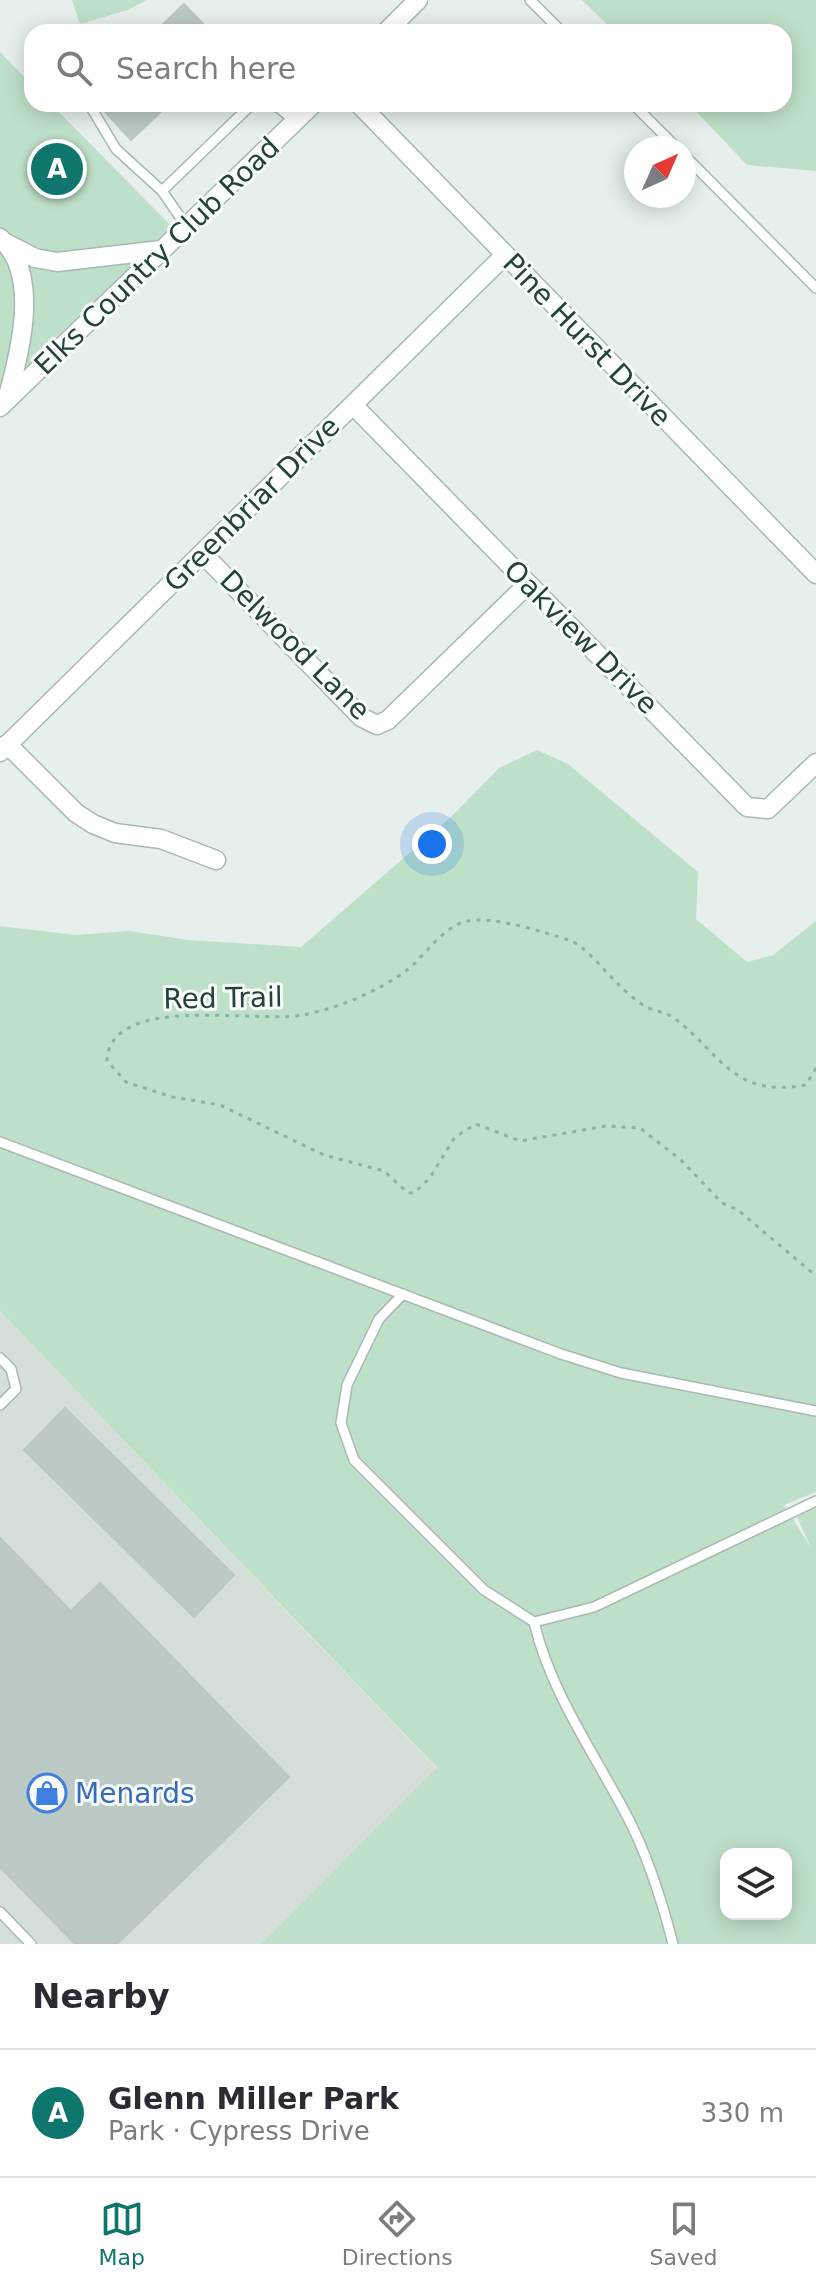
<!DOCTYPE html>
<html lang="en">
<head>
<meta charset="utf-8">
<style>
	:root { --surface:#fff; --page:#f2f2f3; --text:#2b2b33; --muted:#7c7c81; --line:#e1e1e2; --accent:#0f766e }
	body { margin:0; font-family:"DejaVu Sans",sans-serif; background:var(--page); color:var(--text) }
	.controls { position:absolute; right:24px; bottom:24px; display:grid; overflow:hidden; border-radius:16px; box-shadow:0 4px 20px #0003 }
	.controls button { width:72px; height:72px; display:grid; place-items:center; padding:0; border:0; border-bottom:2px solid var(--line); background:var(--surface); color:var(--text); font:40px sans-serif }
	.compass { position:absolute; left:624px; top:136px; width:72px; height:72px; border-radius:50%; background:var(--surface); box-shadow:0 4px 20px #0003; rotate:45deg }
	.you { position:absolute; left:432px; top:844px; width:28px; height:28px; margin:-20px; border:6px solid #fff; border-radius:50%; background:#1a73e8; box-shadow:0 0 0 12px #1a73e833 }
	.badge { display:grid; place-items:center; width:52px; height:52px; border-radius:50%; background:var(--accent); color:#fff; font-size:26px; font-weight:700 }
	.pin { position:absolute; translate:-50% -50%; border:4px solid #fff; box-shadow:0 2px 8px #0006 }
	.list { margin:0; padding:0; list-style:none }
	h2 { display:flex; justify-content:space-between; align-items:center; height:104px; margin:0; padding:0 32px; font-size:34px }
	h2 small { font-size:26px; font-weight:400; color:var(--muted) }
	.list li { display:grid; grid-template-columns:52px 1fr auto; gap:24px; align-items:center; box-sizing:border-box; height:128px; padding:0 32px; border-top:2px solid var(--line) }
	.list b { display:block; font-size:30px; white-space:nowrap }
	.list p { margin:0; font-size:26px; white-space:nowrap; color:var(--muted) }
	.list em { font-size:26px; font-style:normal; color:var(--muted) }
	.icon { flex:none; width:44px; height:44px; fill:none; stroke:currentColor; stroke-width:2; stroke-linecap:round; stroke-linejoin:round }
	.map { position:relative; flex:none; width:816px; height:1944px; overflow:hidden }
	.search { position:absolute; background:var(--surface); box-shadow:0 4px 20px #0003; left:24px; right:24px; top:24px; height:88px; display:flex; align-items:center; gap:20px; box-sizing:border-box; padding:0 28px; border-radius:24px; color:var(--muted); font-size:30px }
	.sheet { height:232px; background:var(--surface) }
	nav { display:flex; justify-content:space-around; align-items:center; box-sizing:border-box; height:112px; border-top:2px solid var(--line); background:var(--surface); font-size:22px; color:var(--muted) }
	nav a { display:grid; justify-items:center; gap:4px }
	nav .on { color:var(--accent) }
	.map>svg:first-child { display:block }
	.built { fill:#d4dfda }
	.green { fill:#bfe0c8; fill-rule:evenodd }
	.building { fill:#bbcac4; stroke:#b8c9c2; stroke-width:2 }
	.lines { fill:none; stroke-linecap:round; stroke-linejoin:round }
	.service-casing { stroke:#a8b8b2; stroke-width:12 }
	.minor-casing { stroke:#a8b8b2; stroke-width:21 }
	.path { stroke:#86b3a5; stroke-width:3; stroke-dasharray:4 6; stroke-linecap:butt }
	.service { stroke:#fff; stroke-width:9 }
	.minor { stroke:#fff; stroke-width:18 }
	.labels { text-anchor:middle; dominant-baseline:central; stroke-width:6; stroke-linejoin:round; paint-order:stroke }
	.street-label { font-size:28px; fill:#24423a; stroke:#f7fbf9 }
	.shop-label { font-size:28px; fill:#366cbe; stroke:#f7fbf9; text-anchor:start }
</style>
</head>
<body>
<div class="map">
<svg width="816" height="1944" viewBox="0 0 816 1944">
	<rect width="100%" height="100%" fill="#e6efeb"/>
	<path class="built" d="M0,1311L437,1769L261,1944H0Z"/>
	<path class="green" d="M72,0H147L128,10L80,24Z
		M582,0H816V171L747,165L689,104H784V32H615Z
		M0,52L32,85V104H51L179,234L0,407Z
		M537,750L568,764L698,872L696,919L747,962L773,955L816,921V1492L784,1505L811,1548L797,1517L816,1508V1944H261L437,1768L0,1311V926L75,935L130,931L188,940L301,947L450,818L499,768ZM726,1854H786V1914H726Z"/>
	<path class="building" d="M184,4L211,32H155Z
		M98,104H169L131,140Z
		M65,1408L234,1575L194,1617L24,1450Z
		M0,1538L71,1611L100,1583L289,1777L117,1944H75L0,1867Z"/>
	<g class="lines">
		<defs>
			<path id="service" d="M530,0L562,32
				M89,104L116,149L162,191L187,227
				M260,104L278,107L295,121
				M633,104L677,148
				M684,155L816,288
				M162,191L252,104
				M0,1142L561,1354L621,1373L816,1411
				M403,1294L379,1319L347,1385L341,1423L354,1460L484,1590L534,1622C550,1691 594,1753 627,1816C648,1856 662,1901 673,1944
				M0,1358L11,1369L16,1389L0,1405
				M534,1622L594,1607L816,1501
				M0,1912L31,1944"/>
			<path id="minor" d="M386,32L418,0
				M359,104L816,574
				M0,238C41,273 20,352 8,396
				M6,243L35,258L57,262L161,250
				M353,405L747,807L768,809L816,763
				M0,407L313,104
				M202,553L361,717L377,725L388,720L528,584
				M7,744L76,813L93,824L115,833L161,839L216,860
				M0,752L504,256"/>
		</defs>
		<use href="#service" class="service-casing"/>
		<use href="#minor" class="minor-casing"/>
		<path class="path" d="M816,1068L806,1085C732,1098 723,1055 674,1018C665,1012 655,1011 646,1007C636,1001 626,992 618,984C604,971 586,946 569,940C542,932 496,916 468,921C444,925 426,955 407,970C379,991 337,1009 302,1015C259,1024 109,992 107,1061L126,1082L172,1097L220,1105L324,1155L384,1171L408,1193H414L429,1179L455,1137L476,1124L520,1141L606,1126L640,1128L681,1160L722,1203L738,1210L816,1276"/>
		<use href="#service" class="service"/>
		<use href="#minor" class="minor"/>
	</g>
	<defs>
		<symbol id="shop-ring" viewBox="-11 -11 22 22"><circle r="9.5" fill="#f7fbf9" stroke="#3f7fe0" stroke-width="1.5"/><path d="M-5-2.5h2.3a2.7 3.5 0 0 1 5.4 0H5L5.5 6h-11ZM-1.5-2.5h3a1.5 2.3 0 0 0-3 0Z" fill="#3f7fe0"/></symbol>
	</defs>
	<g fill-rule="evenodd">
		<use href="#shop-ring" x="25" y="1771" width="44" height="44"/>
	</g>
	<g class="labels">
		<g class="street-label">
			<text transform="translate(157 256) rotate(-44)">Elks Country Club Road</text>
			<text transform="translate(587 340) rotate(46)">Pine Hurst Drive</text>
			<text transform="translate(252 504) rotate(-45)">Greenbriar Drive</text>
			<text transform="translate(581 637) rotate(45)">Oakview Drive</text>
			<text transform="translate(295 645) rotate(45)">Delwood Lane</text>
			<text transform="translate(223 998) rotate(-1)">Red Trail</text>
		</g>
		<g class="shop-label">
			<text x="75" y="1793">Menards</text>
		</g>
	</g>
</svg>
<div class="controls">
<button><svg class="icon" aria-label="layers" viewBox="0 0 24 24"><path d="M12 4l9 5-9 5-9-5zM3 14l9 5 9-5"/></svg></button>
</div>
<svg class="compass" viewBox="-18 -18 36 36"><path d="M0-13l5 13h-10z" fill="#e53935"/><path d="M0 13l5-13h-10z" fill="#7c7c81"/></svg>
<div class="you"></div>
<div class="pin badge" style="left:57px;top:169px">A</div>
<div class="search"><svg class="icon" aria-label="search" viewBox="0 0 24 24"><circle cx="10" cy="10" r="6"/><path d="M15 15l6 6"/></svg>Search here</div>
</div>
<section class="sheet">
<h2>Nearby<small></small></h2>
<ul class="list">
<li><span class="badge">A</span><div><b>Glenn Miller Park</b><p>Park · Cypress Drive</p></div><em>330 m</em></li>
</ul>
</section>
<nav>
<a class="on"><svg class="icon" aria-label="map" viewBox="0 0 24 24"><path d="M3 6l6-2 6 2 6-2v14l-6 2-6-2-6 2zM9 4v14M15 6v14"/></svg>Map</a>
<a><svg class="icon" aria-label="directions" viewBox="0 0 24 24"><path d="M12 3l9 9-9 9-9-9zM9 14v-3h6M13 9l2 2-2 2"/></svg>Directions</a>
<a><svg class="icon" aria-label="saved" viewBox="0 0 24 24"><path d="M7 4h10v16l-5-4-5 4z"/></svg>Saved</a>
</nav>
</body>
</html>
